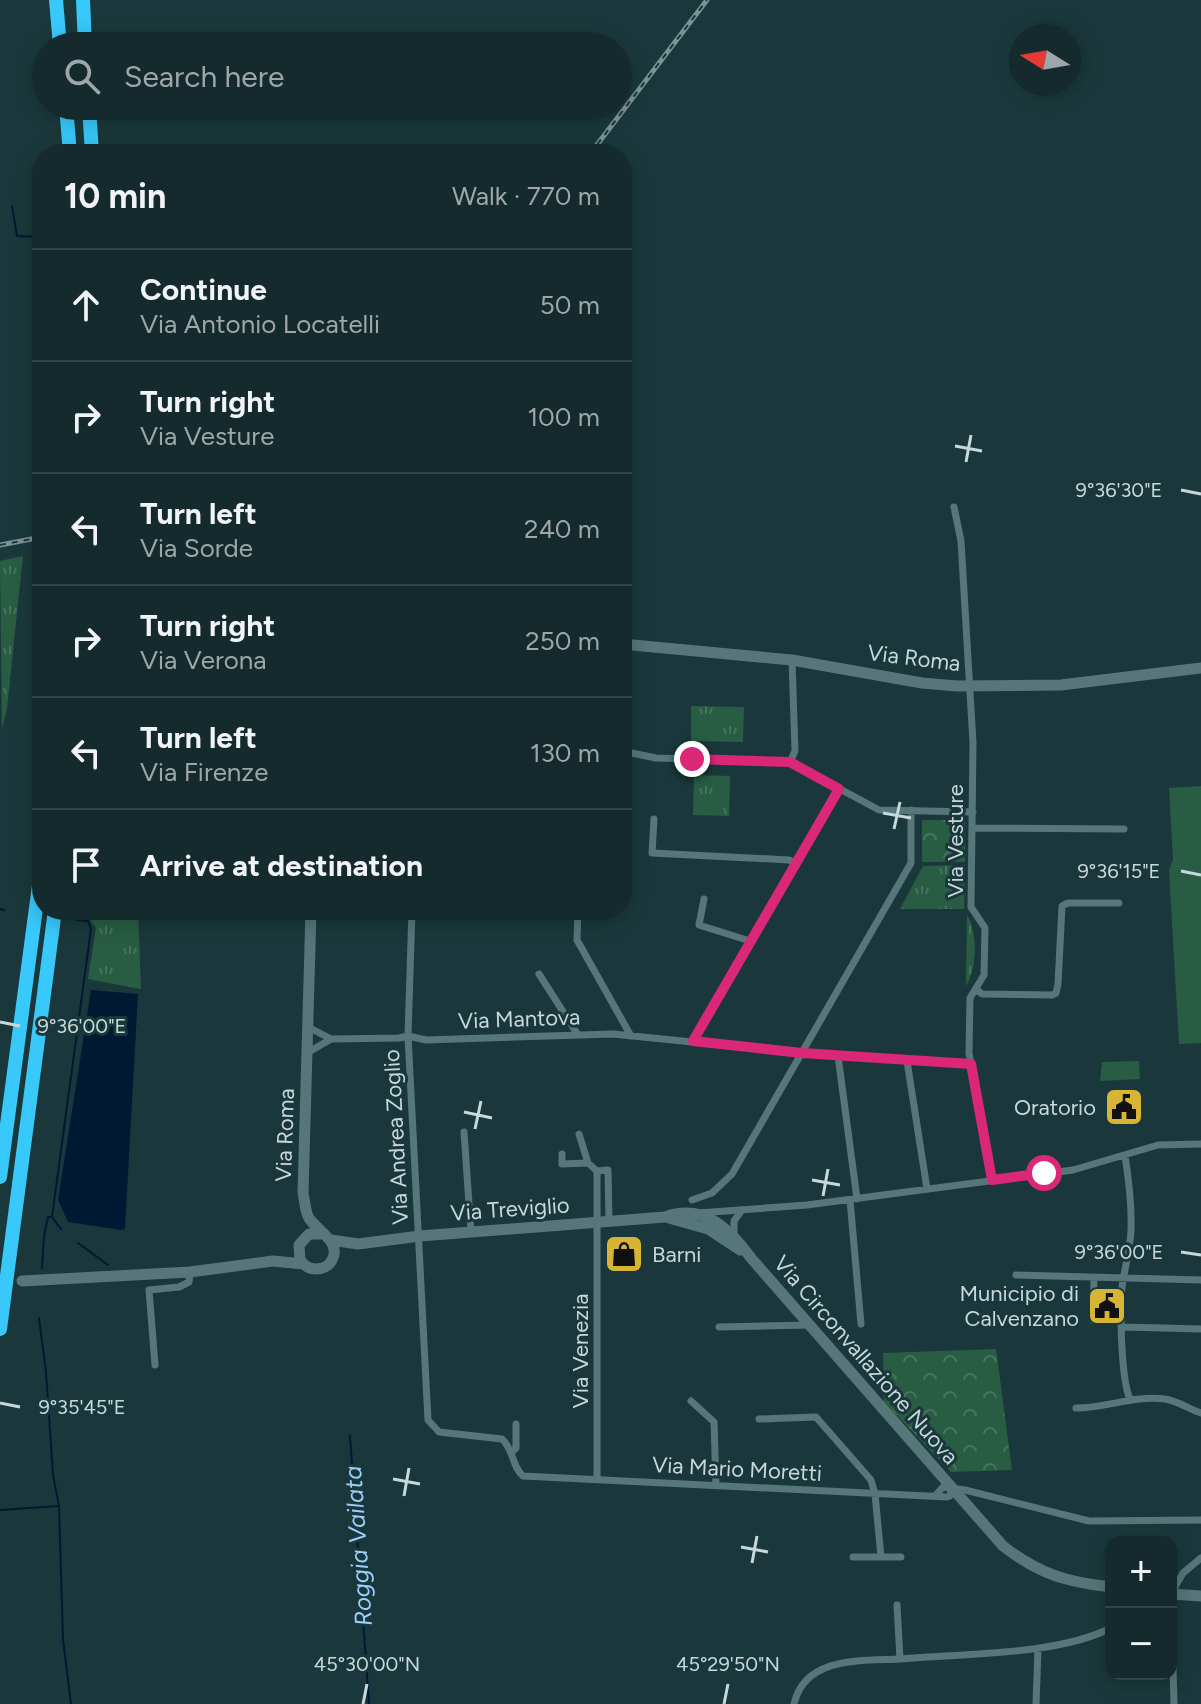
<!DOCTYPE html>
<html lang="en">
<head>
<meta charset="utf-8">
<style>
	:root { --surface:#142a2c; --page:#213638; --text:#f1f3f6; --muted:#9da7a9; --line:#334648 }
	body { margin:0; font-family:Figtree,sans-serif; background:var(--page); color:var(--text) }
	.controls { position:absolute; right:24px; bottom:24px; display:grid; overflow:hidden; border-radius:16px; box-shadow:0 4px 20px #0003 }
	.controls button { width:72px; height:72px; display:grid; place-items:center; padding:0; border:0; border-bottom:2px solid var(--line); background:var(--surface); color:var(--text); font:40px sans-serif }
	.compass { position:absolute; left:1009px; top:24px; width:72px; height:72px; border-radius:50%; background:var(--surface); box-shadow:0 4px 20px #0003; rotate:281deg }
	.stop { position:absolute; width:24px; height:24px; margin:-18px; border:6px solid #db2777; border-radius:50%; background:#fff }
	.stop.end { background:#db2777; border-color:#fff; box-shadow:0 2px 8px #0008 }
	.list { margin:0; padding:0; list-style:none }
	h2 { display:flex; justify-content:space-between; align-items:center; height:104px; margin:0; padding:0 32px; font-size:34px }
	h2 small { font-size:26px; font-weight:400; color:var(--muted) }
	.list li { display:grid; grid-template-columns:52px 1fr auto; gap:24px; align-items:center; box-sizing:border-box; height:112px; padding:0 32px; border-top:2px solid var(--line) }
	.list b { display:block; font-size:30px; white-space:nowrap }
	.list p { margin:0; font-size:26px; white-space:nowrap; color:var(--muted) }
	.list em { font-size:26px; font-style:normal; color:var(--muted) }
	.icon { flex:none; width:44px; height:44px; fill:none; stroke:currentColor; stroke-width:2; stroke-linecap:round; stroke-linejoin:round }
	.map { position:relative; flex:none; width:1201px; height:1704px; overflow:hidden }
	.search { position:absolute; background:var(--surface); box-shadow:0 4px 20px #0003; left:32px; top:32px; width:600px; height:88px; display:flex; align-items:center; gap:20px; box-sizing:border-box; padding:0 28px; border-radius:44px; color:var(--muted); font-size:30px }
	.panel { position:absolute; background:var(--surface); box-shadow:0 4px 20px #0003; left:32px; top:144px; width:600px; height:776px; border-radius:32px }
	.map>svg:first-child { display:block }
	.grass { fill:url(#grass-tufts) }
	.park { fill:url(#park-crowns) }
	.pitch { fill:#285d43 }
	.water { fill:#001932 }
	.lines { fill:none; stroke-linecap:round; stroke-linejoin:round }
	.stream { stroke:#001932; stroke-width:2 }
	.street { stroke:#577679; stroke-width:7 }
	.secondary { stroke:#577679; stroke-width:11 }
	.highway { stroke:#38c9fa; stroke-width:14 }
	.rail-casing { stroke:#7c9395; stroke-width:5 }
	.rail { stroke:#1a383b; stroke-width:2; stroke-dasharray:6; stroke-linecap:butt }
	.route { stroke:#db2777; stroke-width:10 }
	.ticks { fill:none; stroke:#c7d8da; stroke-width:3 }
	.labels { text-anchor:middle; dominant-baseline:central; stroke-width:6; stroke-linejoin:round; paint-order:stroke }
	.street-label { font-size:22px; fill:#c7d8da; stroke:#1a383b }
	.poi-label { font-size:22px; fill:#c7d8da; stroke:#1a383b; text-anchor:end }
	.water-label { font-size:24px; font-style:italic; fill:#9ccdfc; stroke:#1a383b }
	.ticks-label { font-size:20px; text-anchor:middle; fill:#c7d8da; stroke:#1a383b; stroke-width:6; stroke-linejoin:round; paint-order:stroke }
</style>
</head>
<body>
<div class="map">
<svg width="1201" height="1704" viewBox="0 0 1201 1704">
	<defs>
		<pattern id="grass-tufts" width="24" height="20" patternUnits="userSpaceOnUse" patternTransform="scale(2)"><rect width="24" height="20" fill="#285d43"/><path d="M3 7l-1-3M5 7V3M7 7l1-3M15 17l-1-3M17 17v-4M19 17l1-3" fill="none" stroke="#46745e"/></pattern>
		<pattern id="park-crowns" width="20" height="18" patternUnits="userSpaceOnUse" patternTransform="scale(2)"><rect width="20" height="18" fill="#285d43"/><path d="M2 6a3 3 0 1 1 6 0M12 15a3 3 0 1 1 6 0" fill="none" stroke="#46745e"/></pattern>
	</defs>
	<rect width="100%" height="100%" fill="#1a383b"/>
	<path class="grass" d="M23,556L7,708L2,729L0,561Z
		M691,706L744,707L743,742L691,741Z
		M694,775L730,776L729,816L693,815Z
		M965,865L964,909H900L923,866Z
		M81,910H138L141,989L88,979L96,928L89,918L81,914Z
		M967,915C978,933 977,968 966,986Z"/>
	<path class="park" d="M922,820H965V862H922Z
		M996,1349L1012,1470L951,1472L884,1402L883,1353Z"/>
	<path class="pitch" d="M1201,786V1043L1179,1044L1169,870L1173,859L1169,788Z
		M1139,1061L1140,1079L1100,1081L1102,1062Z"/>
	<path class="water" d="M91,990L138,994L125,1229L121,1230L68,1222L58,1200Z"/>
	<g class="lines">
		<path class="stream" d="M12,206L17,236L42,237
			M0,909L4,910
			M61,1229L52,1217L91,929L88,921L77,920
			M78,1243L108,1265
			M42,1268L44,1236L48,1217H51
			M39,1318L46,1372L53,1475L59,1506L63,1639L71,1704
			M350,1436L369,1704
			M0,1510L59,1506"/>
		<path class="street" d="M954,507L961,541L973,743L971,907L985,928L984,975L970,998L969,1053L992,1180
			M622,751L656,758L790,762L879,810L973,812
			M790,762L795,751L792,660
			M654,819L652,853L789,860L796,863
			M973,828L1124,829
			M704,899L699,925L750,941
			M412,910L408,1036L428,1420L439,1432L502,1439C514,1450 512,1467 523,1476L947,1497L950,1496L951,1489
			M578,910L577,940L631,1036
			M539,974L578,1035
			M976,989L982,994L1052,995L1056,993L1058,984L1062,906L1068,903H1119
			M308,1027L331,1039L399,1038L408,1036L426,1040L613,1034L802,1053L971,1064
			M693,1041L839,789
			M307,1053L331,1039
			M838,1056L857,1199
			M907,1061L927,1189
			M464,1132L471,1232
			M579,1134L588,1163
			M562,1154V1164L588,1163L597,1171
			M1125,1156C1129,1181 1132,1205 1131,1231C1130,1248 1126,1264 1123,1280C1119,1303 1121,1380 1130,1399
			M692,1200L712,1193L732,1174L911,863V810
			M850,1200L861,1324
			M698,1213L807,1205L1073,1170L1158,1145L1201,1144
			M734,1235V1221L742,1210
			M1016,1275L1201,1280
			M1093,1320L1094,1278
			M719,1327L809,1325
			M1123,1327L1201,1329
			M155,1365L149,1290L179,1287L189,1282L190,1272
			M691,1401L714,1422L716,1486
			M1076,1408C1106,1408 1135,1395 1165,1399C1178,1401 1189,1409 1201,1413
			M759,1419L816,1417L871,1480L875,1494L881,1557
			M512,1452L516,1448V1424
			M597,1479V1171L608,1170L609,1221
			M935,1496L943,1487L965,1490L1089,1521L1201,1520
			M853,1557H901
			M897,1605L900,1659C963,1653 1055,1656 1111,1628
			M794,1704C805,1656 861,1661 900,1659
			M1036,1704L1038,1649
			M1174,1704L1171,1594L1183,1573L1201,1558"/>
		<path class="secondary" d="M622,644L792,660L922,683L957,686L1061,685L1201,668
			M311,910L303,1193C305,1201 305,1212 309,1218C317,1231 342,1242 332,1260C329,1266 322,1269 316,1269C308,1269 304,1265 300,1260L299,1245L309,1234H323
			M669,1218L708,1229L740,1250
			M331,1240L358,1244L420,1236L665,1217C704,1203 730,1229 751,1258L1003,1546C1039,1574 1066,1582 1111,1587
			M22,1281L190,1272L273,1261L303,1264
			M1171,1594L1201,1596"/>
		<path class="highway" d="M56,0L60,46
			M83,0L85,46
			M66,106L70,154
			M89,106L92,154
			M0,1177L42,863
			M0,1329L55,910"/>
		<defs>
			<path id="rail" d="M590,154L707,0
				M0,545L42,537"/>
		</defs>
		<use href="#rail" class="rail-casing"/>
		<use href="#rail" class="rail"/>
	</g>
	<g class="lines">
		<path class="route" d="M692,759L790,762L839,789L693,1041L802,1053L971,1064L992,1180L1044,1173"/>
	</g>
	<path class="ticks" d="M955,446L982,451M966,462L971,435M1181,490L1201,494M883,813L911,818M894,829L900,802M1181,871L1201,875M0,1022L20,1026M464,1112L492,1118M475,1129L481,1101M812,1180L840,1185M823,1196L828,1169M1181,1252L1201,1255M0,1403L20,1407M393,1479L420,1484M404,1496L409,1468M741,1547L768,1552M752,1563L757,1536M363,1704L367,1684M724,1704L728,1684"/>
	<defs>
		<symbol id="civic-square" viewBox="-11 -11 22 22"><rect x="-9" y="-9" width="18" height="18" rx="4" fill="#d8b434" stroke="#1a383b"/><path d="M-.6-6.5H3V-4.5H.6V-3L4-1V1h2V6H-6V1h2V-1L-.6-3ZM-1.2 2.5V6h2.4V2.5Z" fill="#111"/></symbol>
		<symbol id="shop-square" viewBox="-11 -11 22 22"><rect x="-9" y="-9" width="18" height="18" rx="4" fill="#d8b434" stroke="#1a383b"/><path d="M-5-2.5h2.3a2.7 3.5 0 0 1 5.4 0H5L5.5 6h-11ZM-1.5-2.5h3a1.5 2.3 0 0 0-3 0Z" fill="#111"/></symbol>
	</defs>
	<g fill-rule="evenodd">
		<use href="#civic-square" x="1102" y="1085" width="44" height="44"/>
		<use href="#shop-square" x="602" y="1232" width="44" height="44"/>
		<use href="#civic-square" x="1085" y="1284" width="44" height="44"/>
	</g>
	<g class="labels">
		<g class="street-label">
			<text transform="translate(914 658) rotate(7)">Via Roma</text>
			<text transform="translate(955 841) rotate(-90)">Via Vesture</text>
			<text transform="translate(519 1019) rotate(-2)">Via Mantova</text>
			<text transform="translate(285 1135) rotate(-88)">Via Roma</text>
			<text transform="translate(396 1137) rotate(-93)">Via Andrea Zoglio</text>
			<text transform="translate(510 1209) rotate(-4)">Via Treviglio</text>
			<text transform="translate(580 1351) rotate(-90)">Via Venezia</text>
			<text transform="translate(866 1360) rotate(49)">Via Circonvallazione Nuova</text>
			<text transform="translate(737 1469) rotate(3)">Via Mario Moretti</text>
		</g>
		<g class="poi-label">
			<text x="1096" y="1107">Oratorio</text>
			<text x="652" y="1254" text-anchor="start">Barni</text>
			<text x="1079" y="1293">Municipio di<tspan x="1079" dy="25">Calvenzano</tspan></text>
		</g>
		<g class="water-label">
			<text transform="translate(358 1546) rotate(-94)">Roggia Vailata</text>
		</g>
	</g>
	<g class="ticks-label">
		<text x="1119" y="497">9°36'30"E</text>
		<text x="1119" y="878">9°36'15"E</text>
		<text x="82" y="1033">9°36'00"E</text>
		<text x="1119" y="1259">9°36'00"E</text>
		<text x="82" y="1414">9°35'45"E</text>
		<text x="367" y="1671">45°30'00"N</text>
		<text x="728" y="1671">45°29'50"N</text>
	</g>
</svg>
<div class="controls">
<button>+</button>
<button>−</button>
</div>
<svg class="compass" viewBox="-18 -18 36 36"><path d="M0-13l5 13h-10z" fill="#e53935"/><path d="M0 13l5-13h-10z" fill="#9da7a9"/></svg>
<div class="stop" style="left:1044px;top:1173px"></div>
<div class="stop end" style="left:692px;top:759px"></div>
<div class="search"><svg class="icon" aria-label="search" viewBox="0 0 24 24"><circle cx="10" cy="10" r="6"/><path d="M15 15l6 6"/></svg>Search here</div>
<section class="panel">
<h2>10 min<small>Walk · 770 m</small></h2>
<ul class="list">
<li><svg class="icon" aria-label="ahead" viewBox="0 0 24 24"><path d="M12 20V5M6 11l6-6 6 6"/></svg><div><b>Continue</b><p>Via Antonio Locatelli</p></div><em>50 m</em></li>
<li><svg class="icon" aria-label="right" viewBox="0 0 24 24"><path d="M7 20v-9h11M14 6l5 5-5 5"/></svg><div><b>Turn right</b><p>Via Vesture</p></div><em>100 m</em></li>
<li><svg class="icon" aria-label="left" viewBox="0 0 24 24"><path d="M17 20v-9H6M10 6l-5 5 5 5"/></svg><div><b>Turn left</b><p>Via Sorde</p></div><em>240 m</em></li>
<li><svg class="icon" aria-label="right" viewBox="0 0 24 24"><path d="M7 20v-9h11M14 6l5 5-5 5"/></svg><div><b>Turn right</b><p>Via Verona</p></div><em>250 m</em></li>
<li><svg class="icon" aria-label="left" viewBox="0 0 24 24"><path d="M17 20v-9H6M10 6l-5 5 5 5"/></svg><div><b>Turn left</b><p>Via Firenze</p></div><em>130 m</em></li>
<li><svg class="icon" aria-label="arrive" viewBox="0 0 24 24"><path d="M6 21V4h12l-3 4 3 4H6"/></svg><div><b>Arrive at destination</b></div></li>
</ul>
</section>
</div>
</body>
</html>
